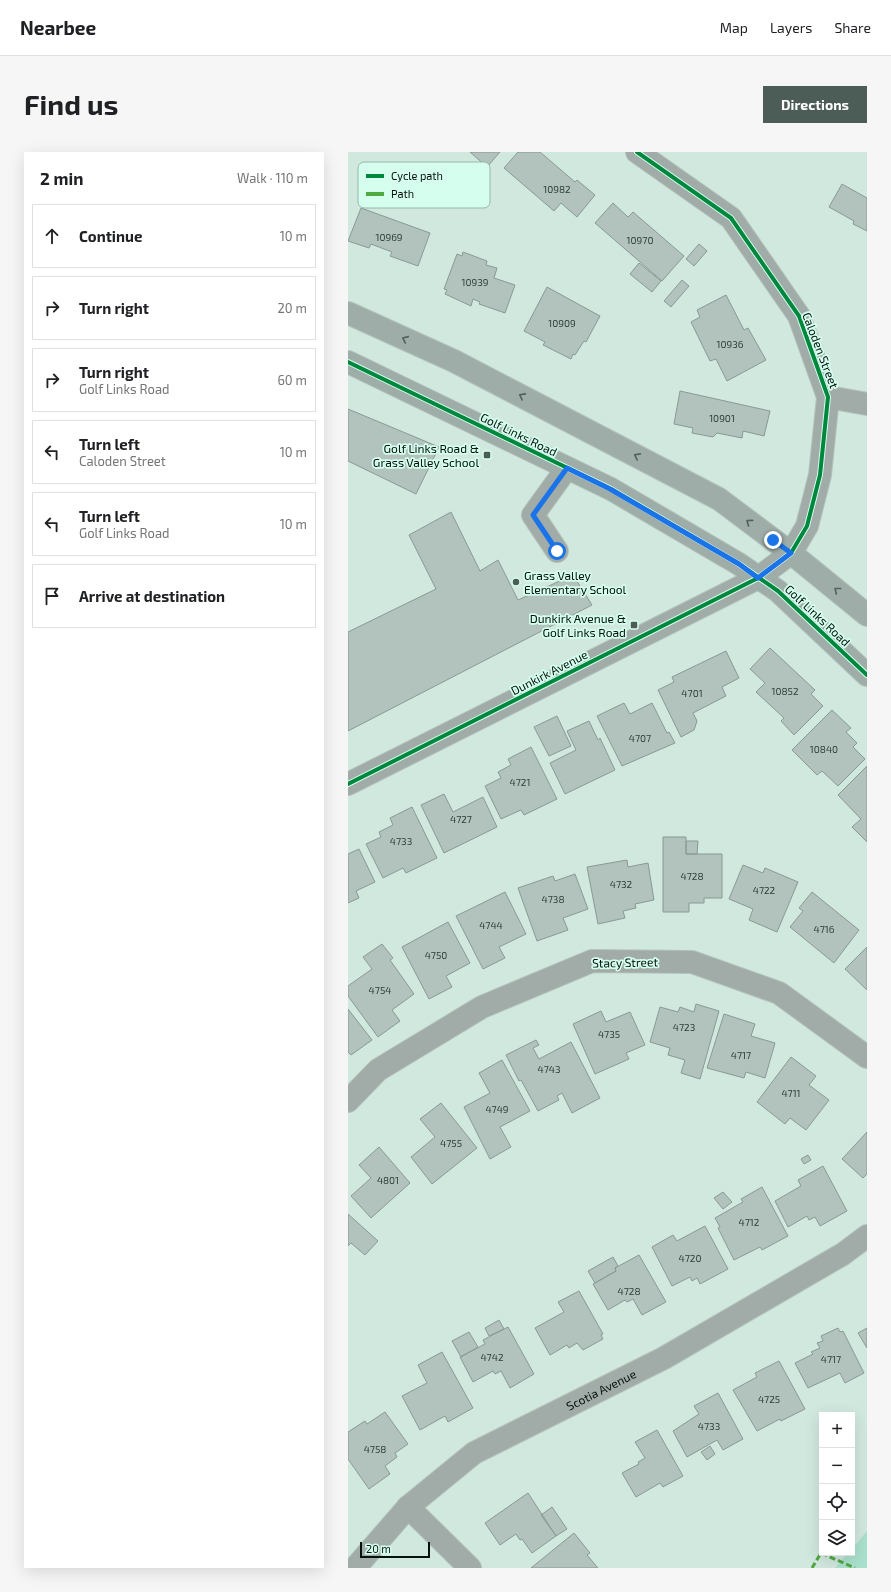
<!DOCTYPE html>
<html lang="en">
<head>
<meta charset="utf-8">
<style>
	:root { --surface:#fff; --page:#f6f6f6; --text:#202124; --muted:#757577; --line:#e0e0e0; --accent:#4c5c56 }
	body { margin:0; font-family:"Exo 2",sans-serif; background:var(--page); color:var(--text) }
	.controls { position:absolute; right:12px; bottom:12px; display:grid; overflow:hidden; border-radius:0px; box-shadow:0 4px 16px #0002 }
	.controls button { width:36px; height:36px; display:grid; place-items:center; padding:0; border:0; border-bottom:1px solid var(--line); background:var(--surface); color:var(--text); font:20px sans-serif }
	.scale { position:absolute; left:12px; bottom:10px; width:70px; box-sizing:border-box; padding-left:4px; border:2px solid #04110c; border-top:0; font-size:11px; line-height:14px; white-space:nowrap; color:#04110c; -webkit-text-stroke:3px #d5feee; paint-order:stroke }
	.stop { position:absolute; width:12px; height:12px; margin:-9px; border:3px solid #1a73e8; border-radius:50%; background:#fff }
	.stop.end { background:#1a73e8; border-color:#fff; box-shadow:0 1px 4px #0008 }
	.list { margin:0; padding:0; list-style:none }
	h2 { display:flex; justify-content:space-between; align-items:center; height:52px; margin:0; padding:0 16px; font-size:17px }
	h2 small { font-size:13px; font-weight:400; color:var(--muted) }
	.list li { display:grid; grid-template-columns:26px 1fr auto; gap:12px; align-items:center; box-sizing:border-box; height:64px; margin:0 8px 8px; padding:0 8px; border:1px solid var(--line); border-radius:0px }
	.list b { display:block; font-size:15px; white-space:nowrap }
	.list p { margin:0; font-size:13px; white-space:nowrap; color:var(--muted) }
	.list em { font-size:13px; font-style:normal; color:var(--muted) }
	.icon { flex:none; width:22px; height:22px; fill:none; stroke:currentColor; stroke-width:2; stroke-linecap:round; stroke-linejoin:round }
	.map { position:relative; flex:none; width:519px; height:1416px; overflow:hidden; border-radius:0px }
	header { display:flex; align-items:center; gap:24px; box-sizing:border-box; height:56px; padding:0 20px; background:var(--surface); border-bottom:1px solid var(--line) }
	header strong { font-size:19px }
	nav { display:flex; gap:22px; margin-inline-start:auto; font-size:14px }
	.intro { display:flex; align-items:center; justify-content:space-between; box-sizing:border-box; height:96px; padding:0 24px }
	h1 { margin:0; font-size:28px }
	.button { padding:10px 18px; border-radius:0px; background:var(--accent); color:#fff; font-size:14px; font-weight:700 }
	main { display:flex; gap:24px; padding:0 24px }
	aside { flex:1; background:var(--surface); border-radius:0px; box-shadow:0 4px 16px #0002 }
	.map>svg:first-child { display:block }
	.green { fill:#aae1cc }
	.building { fill:#b1c3bc; stroke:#899a94 }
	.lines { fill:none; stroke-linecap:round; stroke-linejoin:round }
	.minor-casing { stroke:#b2c4bc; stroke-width:24 }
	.major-casing { stroke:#b2c4bc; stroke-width:24 }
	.minor { stroke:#a1aba7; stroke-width:22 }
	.major { stroke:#9fada8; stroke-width:22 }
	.quiet { stroke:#50a841; stroke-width:3; stroke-dasharray:6 3; stroke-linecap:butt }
	.cycleway-casing { stroke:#d5feee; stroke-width:6 }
	.cycleway { stroke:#00873e; stroke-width:4 }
	.oneway { stroke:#525f5a }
	.route { stroke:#1a73e8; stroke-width:5 }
	.poi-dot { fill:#4c5c56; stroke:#d5feee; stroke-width:1.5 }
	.labels { text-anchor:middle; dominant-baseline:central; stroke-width:3.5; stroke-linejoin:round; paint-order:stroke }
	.number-label { font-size:10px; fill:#2f3e38 }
	.street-label { font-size:12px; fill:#04110c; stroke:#d5feee }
	.poi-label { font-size:12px; fill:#04110c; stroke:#d5feee; text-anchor:end }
	.key { fill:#d5feee; stroke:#96b7aa; stroke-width:1 }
	.key-label { font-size:11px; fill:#04110c }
</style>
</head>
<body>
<header>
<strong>Nearbee</strong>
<nav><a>Map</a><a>Layers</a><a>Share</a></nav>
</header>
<div class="intro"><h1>Find us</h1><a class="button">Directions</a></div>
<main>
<aside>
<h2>2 min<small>Walk · 110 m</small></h2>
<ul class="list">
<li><svg class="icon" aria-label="ahead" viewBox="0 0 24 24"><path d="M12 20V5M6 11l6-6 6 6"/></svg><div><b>Continue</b></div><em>10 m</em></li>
<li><svg class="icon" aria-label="right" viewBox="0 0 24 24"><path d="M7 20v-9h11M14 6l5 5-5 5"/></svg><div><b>Turn right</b></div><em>20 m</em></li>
<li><svg class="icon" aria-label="right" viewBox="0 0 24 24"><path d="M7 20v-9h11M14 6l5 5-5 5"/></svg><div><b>Turn right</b><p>Golf Links Road</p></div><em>60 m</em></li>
<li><svg class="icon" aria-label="left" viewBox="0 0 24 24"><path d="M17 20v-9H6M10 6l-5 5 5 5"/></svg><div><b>Turn left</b><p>Caloden Street</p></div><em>10 m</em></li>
<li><svg class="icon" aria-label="left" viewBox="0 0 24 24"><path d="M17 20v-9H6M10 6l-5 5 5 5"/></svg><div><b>Turn left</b><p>Golf Links Road</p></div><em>10 m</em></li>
<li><svg class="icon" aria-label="arrive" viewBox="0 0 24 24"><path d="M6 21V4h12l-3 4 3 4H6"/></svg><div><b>Arrive at destination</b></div></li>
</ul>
</aside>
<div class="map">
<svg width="519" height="1416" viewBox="0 0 519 1416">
	<rect width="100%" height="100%" fill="#d1e8df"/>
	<path class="green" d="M519,1379V1416H487L500,1401H504V1397Z"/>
	<path class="building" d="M122,0H152L139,15Z
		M170,0H192L227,30L229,28L247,43L229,65L213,51L206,59L156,16Z
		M494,32L519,46V79L505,72L506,69L481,55Z
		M265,51L280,65L285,60L336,104L314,129L247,71Z
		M13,56L82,81L70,114L42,104L44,100L23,92L21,96L0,89Z
		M351,92L359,99L346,114L338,107Z
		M115,100L139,109L138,113L149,116L146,126L167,133L157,161L131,152L132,150L125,147L123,154L97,142L99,138L96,137L109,102L114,104Z
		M291,111L313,129L304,140L282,122Z
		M334,128L341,134L323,155L316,149Z
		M199,135L252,164L238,190L236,189L227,203L225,202L223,207L195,193L197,190L176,179Z
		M378,143L396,178L400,176L418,208L379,229L368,207L362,209L343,170L352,165L349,158Z
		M332,239L422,259L416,284L395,279L394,286L369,281L365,285L344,281L345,276L326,272Z
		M0,257L91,295L68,342L0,309Z
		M103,360L132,419L150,408L170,448L225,423L244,453L0,579V480L88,437L61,383Z
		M422,496L467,538L463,542L475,554L446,583L433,569L436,566L408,540L417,531L402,517Z
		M378,499L391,526L374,535L378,544L345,561L349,569L346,578L333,585L310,538L326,530L324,525Z
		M276,551L282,562L304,551L319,581L321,580L327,591L274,614L249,564Z
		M484,558L503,576L498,580L509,591L505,595L517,607L490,634L474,619L469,623L444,598Z
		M209,564L223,594L201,604L186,575Z
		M241,569L250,588L252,586L267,618L217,642L202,611L228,598L219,579Z
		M183,595L209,647L176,663L173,658L153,667L137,634L153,626L150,620L163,613L160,607Z
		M519,614V690L504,675L513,667L490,643Z
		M96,642L105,660L135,645L149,675L96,701L73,653Z
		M64,655L89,706L58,721L55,716L35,726L18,692L33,685L31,680L45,673L42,666Z
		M315,685H338V702H374V746H356V751H341V760H315Z
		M338,689H350L349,702H338Z
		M11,697L27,730L8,739L11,746L0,751V702Z
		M279,708L280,715L300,711L306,748L287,752L288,756L275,759L277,766L250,772L239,715Z
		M395,713L415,721L417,716L450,730L429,780L401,768L405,757L381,747Z
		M227,722L240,757L215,766L220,778L189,789L170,736L205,724L207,729Z
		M157,740L178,782L151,795L157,806L135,817L108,764Z
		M464,740L511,778L486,811L442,775L455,759L451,756Z
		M100,770L122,811L98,824L104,835L81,847L54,795Z
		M34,792L45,806L42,808L66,842L44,858L52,869L30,885L0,844V834L24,817L15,805Z
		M519,795V838L497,817Z
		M348,852L371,859L352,927L333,921L337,908L320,903L322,896L302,890L312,855L330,860L332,855L346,860Z
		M0,857L24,888L3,903L0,900Z
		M253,859L258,870L282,860L297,893L278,901L281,907L247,922L225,872Z
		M376,862L407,872L403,884L427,891L417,926L398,920L396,926L359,916Z
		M188,888L191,893L185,896L191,907L223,890L252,946L224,961L214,941L209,944L211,948L190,959L173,928L171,929L158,903Z
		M443,905L468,924L461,933L481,948L458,978L442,966L437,972L409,950Z
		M154,908L182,959L152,975L163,995L142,1007L116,955L142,941L131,921Z
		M93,951L129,996L84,1032L63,1005L87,985L72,967Z
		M519,980V1022L515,1026L494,1007Z
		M31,995L62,1031L23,1066L3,1044L23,1026L11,1013Z
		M460,1003L463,1008L456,1012L453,1007Z
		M475,1014L499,1059L472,1074L467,1065L461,1068L459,1064L440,1075L427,1049L453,1034L450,1028Z
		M414,1035L440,1084L414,1098L412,1095L386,1108L370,1076L372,1075L367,1066L395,1050L393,1047Z
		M375,1040L384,1050L375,1057L366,1046Z
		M0,1062L30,1089L17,1103L3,1091L0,1094Z
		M357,1074L380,1117L352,1132L349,1126L344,1129L342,1125L324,1134L304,1095L325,1083L329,1089Z
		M291,1103L318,1150L294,1163L285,1147L279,1150L277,1148L260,1158L245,1132L268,1119L267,1116Z
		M265,1105L270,1114L267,1116L268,1119L247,1131L240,1119Z
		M231,1139L255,1182L253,1183L255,1187L235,1198L229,1191L221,1196L219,1193L202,1203L187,1176L216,1160L210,1150Z
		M151,1168L156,1177L141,1184L137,1176Z
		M160,1175L186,1222L162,1236L153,1219L147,1222L145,1219L125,1230L112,1205L137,1192L135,1188Z
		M490,1176L492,1180L495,1179L516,1221L497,1231L492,1221L460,1236L447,1211L465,1202L463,1200L472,1196L469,1191L475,1189L473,1184Z
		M519,1176V1196L510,1181Z
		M121,1180L130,1195L113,1205L104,1189Z
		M94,1200L125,1256L100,1270L97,1264L72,1278L54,1244L79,1231L70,1213Z
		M431,1209L457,1257L433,1269L432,1267L409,1279L385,1238L409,1225L407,1221Z
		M370,1241L395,1287L375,1298L369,1288L339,1305L325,1279L351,1262L346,1254Z
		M37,1260L60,1292L47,1301L49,1305L37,1314L42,1322L21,1337L0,1307V1280L17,1269L19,1272Z
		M309,1278L335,1324L315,1335L312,1331L288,1345L274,1321L291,1312L290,1310L297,1306L287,1290Z
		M362,1294L367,1302L359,1308L353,1300Z
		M180,1341L208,1384L184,1401L174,1387L172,1388L168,1382L152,1393L137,1371Z
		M204,1355L219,1377L208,1384L193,1363Z
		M226,1381L242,1401L239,1403L250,1416H183Z"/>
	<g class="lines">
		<defs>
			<g id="minor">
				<path d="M480,245L519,252"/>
				<path d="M209,399L185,363L219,316"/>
				<path d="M0,632L410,426L443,401L459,374L472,323L480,245L451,164L383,66L289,0"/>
				<path d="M0,949L30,918L134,855L244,809L344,810L431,841L519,905"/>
				<path d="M60,1355L122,1416"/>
				<path id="s1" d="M7,1416L60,1355L126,1301L316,1206L495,1102L519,1084"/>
			</g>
			<path id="major" d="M0,161L106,209L371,347L443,401L519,463
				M0,210L263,337L391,412L430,439L519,523"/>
		</defs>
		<use href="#minor" class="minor-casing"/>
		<use href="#major" class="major-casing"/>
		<use href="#minor" class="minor"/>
		<use href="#major" class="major"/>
		<path class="quiet" d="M464,1416L473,1401L507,1416"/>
		<defs>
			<path id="cycleway" d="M0,210L263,337L391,412L430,439L519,523
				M0,632L410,426L443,401L459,374L472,323L480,245L451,164L383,66L289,0"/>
		</defs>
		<use href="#cycleway" class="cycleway-casing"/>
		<use href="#cycleway" class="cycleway"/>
	</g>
	<defs><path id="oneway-chevron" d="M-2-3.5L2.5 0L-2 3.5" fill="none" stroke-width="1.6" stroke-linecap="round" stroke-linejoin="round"/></defs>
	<g class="oneway">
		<use href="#oneway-chevron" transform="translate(57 187) rotate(-156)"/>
		<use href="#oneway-chevron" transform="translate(174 244) rotate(-152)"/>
		<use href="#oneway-chevron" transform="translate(289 304) rotate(-152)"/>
		<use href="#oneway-chevron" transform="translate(401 370) rotate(-143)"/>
		<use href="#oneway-chevron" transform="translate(489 438) rotate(-141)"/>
	</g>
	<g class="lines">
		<path class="route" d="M209,399L185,363L219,316L262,337L391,412L410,426L443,401L425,388"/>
	</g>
	<g class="poi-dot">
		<rect x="135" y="299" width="8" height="8" rx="2"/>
		<circle cx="168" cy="430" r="4"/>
		<rect x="282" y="469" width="8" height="8" rx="2"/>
	</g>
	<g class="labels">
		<g class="number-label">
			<text x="209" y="37">10982</text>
			<text x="41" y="85">10969</text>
			<text x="292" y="88">10970</text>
			<text x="127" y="130">10939</text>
			<text x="214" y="171">10909</text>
			<text x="382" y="192">10936</text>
			<text x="374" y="266">10901</text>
			<text x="437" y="539">10852</text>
			<text x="344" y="541">4701</text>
			<text x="292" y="586">4707</text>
			<text x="476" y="597">10840</text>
			<text x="172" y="630">4721</text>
			<text x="113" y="667">4727</text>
			<text x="53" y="689">4733</text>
			<text x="344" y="724">4728</text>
			<text x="273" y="732">4732</text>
			<text x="416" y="738">4722</text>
			<text x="205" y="747">4738</text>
			<text x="143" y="773">4744</text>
			<text x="476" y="777">4716</text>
			<text x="88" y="803">4750</text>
			<text x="32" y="838">4754</text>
			<text x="336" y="875">4723</text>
			<text x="261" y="882">4735</text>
			<text x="393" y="903">4717</text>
			<text x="201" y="917">4743</text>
			<text x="443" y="941">4711</text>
			<text x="149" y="957">4749</text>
			<text x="103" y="991">4755</text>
			<text x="40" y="1028">4801</text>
			<text x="401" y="1070">4712</text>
			<text x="342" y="1106">4720</text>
			<text x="281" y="1139">4728</text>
			<text x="144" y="1205">4742</text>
			<text x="483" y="1207">4717</text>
			<text x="421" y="1247">4725</text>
			<text x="361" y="1274">4733</text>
			<text x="27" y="1297">4758</text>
		</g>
		<g class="street-label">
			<text transform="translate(473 198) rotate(69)">Caloden Street</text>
			<text transform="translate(171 282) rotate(26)">Golf Links Road</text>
			<text transform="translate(470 463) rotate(43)">Golf Links Road</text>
			<text transform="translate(201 520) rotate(-27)">Dunkirk Avenue</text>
			<text transform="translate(277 810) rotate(-1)">Stacy Street</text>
			<text stroke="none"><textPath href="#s1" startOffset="308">Scotia Avenue</textPath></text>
		</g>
		<g class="poi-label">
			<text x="131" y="296">Golf Links Road &amp;<tspan x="131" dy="14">Grass Valley School</tspan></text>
			<text x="176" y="423" text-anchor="start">Grass Valley<tspan x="176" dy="14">Elementary School</tspan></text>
			<text x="278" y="466">Dunkirk Avenue &amp;<tspan x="278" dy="14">Golf Links Road</tspan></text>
		</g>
	</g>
	<rect x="10" y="10" width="132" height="46" rx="6" class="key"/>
	<rect x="18" y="22" width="18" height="4" fill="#00873e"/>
	<rect x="18" y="40" width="18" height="4" fill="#50a841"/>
	<g class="key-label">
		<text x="43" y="28">Cycle path</text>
		<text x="43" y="46">Path</text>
	</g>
</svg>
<div class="controls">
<button>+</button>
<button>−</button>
<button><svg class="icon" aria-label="locate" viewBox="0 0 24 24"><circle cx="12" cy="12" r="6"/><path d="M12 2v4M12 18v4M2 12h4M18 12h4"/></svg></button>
<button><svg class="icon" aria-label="layers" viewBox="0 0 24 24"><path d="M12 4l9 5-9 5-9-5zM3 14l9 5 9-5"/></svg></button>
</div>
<div class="scale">20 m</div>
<div class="stop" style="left:209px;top:399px"></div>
<div class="stop end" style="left:425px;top:388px"></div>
</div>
</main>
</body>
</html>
